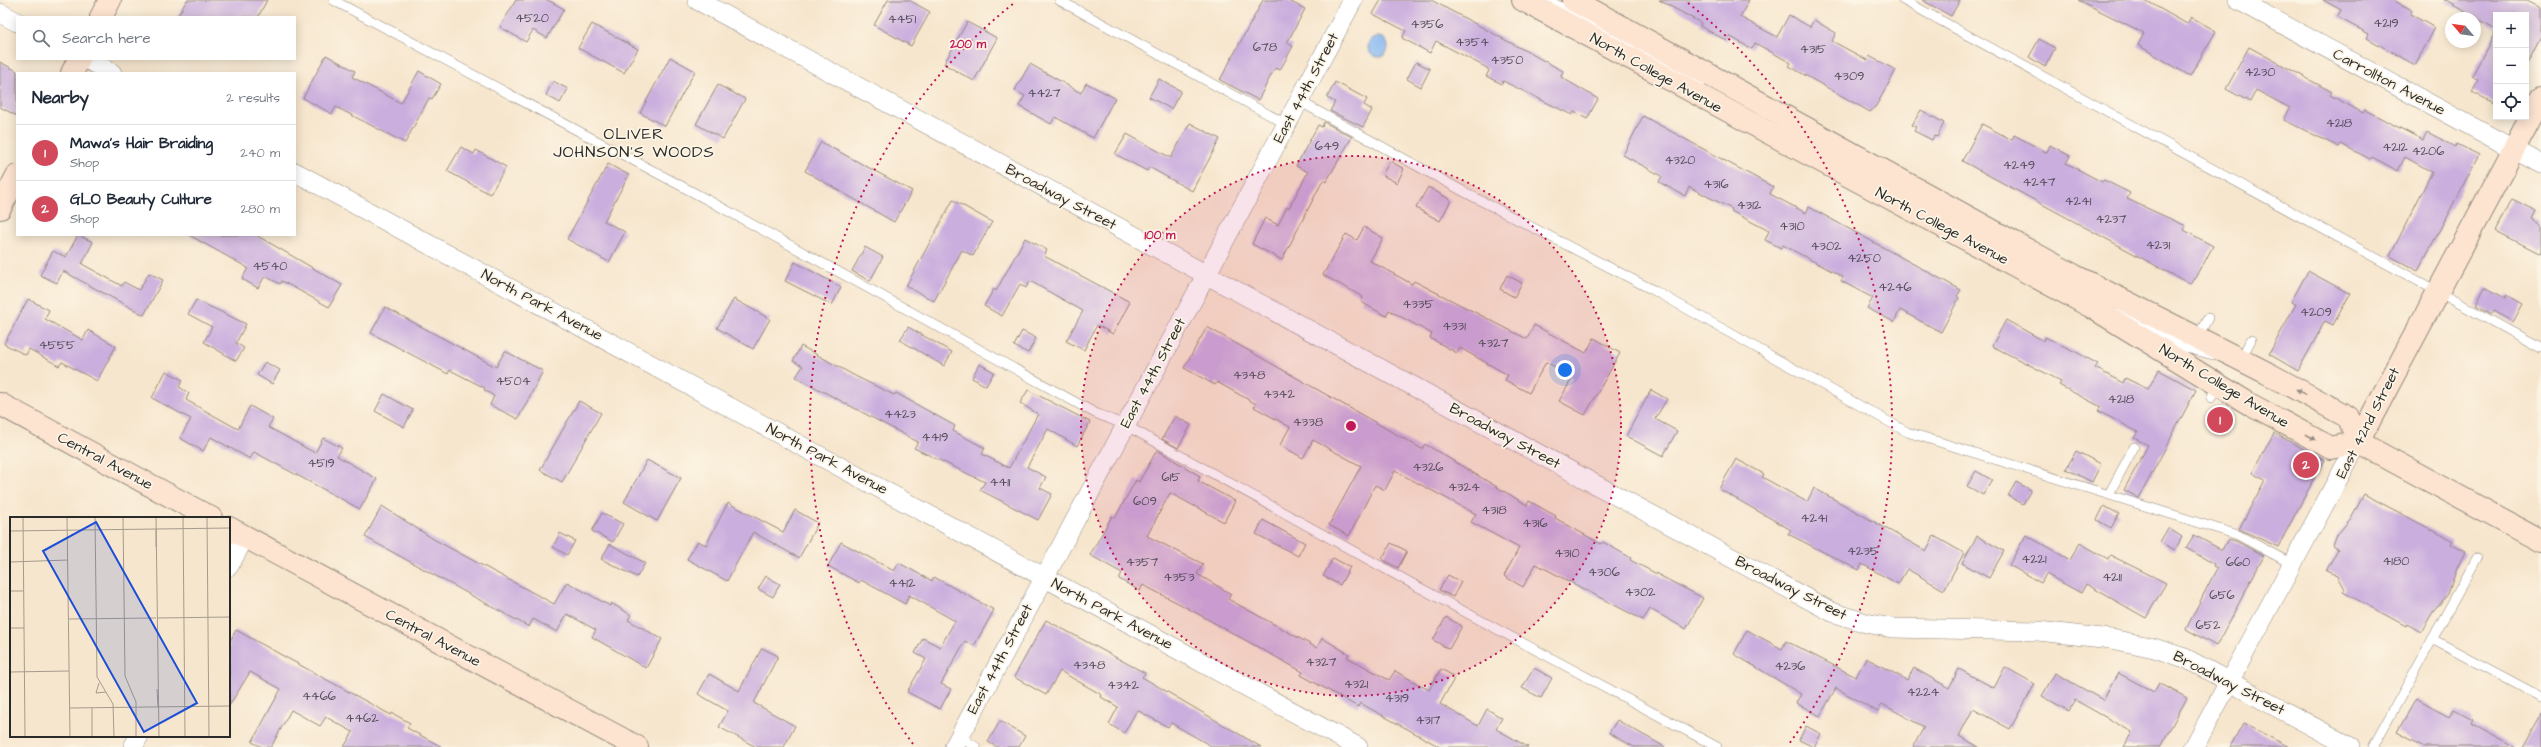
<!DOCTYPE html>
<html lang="en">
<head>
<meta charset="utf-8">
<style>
	:root { --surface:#fff; --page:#f6f6f7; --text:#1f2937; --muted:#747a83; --line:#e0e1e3; --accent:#d1495b }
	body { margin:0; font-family:"Architects Daughter",sans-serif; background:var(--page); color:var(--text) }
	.controls { position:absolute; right:12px; top:12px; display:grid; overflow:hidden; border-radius:0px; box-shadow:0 2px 10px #0003 }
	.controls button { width:36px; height:36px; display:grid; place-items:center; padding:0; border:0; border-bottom:1px solid var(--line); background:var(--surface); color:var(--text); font:20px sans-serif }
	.compass { position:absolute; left:2445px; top:12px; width:36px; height:36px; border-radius:50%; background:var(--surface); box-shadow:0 2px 10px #0003; rotate:299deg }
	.you { position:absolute; left:1565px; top:370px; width:14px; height:14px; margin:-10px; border:3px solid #fff; border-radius:50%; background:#1a73e8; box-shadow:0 0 0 6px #1a73e833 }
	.badge { display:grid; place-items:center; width:26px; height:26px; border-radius:50%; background:var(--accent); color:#fff; font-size:13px; font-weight:700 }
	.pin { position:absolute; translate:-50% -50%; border:2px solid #fff; box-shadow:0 1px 4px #0006 }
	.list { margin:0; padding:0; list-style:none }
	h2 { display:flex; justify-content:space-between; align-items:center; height:52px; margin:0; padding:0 16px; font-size:17px }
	h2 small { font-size:13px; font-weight:400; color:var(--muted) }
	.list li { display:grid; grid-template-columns:26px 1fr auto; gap:12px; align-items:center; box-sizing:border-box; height:56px; padding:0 16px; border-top:1px solid var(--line) }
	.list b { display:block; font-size:15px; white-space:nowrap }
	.list p { margin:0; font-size:13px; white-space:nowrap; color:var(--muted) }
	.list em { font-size:13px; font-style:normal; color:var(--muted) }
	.icon { flex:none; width:22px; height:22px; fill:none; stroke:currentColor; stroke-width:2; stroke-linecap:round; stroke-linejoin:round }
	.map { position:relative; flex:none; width:2541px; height:747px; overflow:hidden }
	.search { position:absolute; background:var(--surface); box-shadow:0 2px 10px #0003; left:16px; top:16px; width:280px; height:44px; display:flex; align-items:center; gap:10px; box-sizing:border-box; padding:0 14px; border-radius:0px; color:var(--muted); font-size:15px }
	.panel { position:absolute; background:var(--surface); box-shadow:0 2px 10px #0003; left:16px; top:72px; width:280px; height:164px; border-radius:0px }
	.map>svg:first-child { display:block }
	.water { fill:#86b8f3; stroke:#58728f }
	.building { fill:#caaede }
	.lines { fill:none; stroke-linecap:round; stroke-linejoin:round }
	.lane-casing { stroke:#91887c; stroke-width:10 }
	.street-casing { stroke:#91887c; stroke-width:20 }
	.secondary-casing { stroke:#91887c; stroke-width:24 }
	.lane { stroke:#fff; stroke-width:9 }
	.street { stroke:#fff; stroke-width:19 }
	.secondary { stroke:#fde4d1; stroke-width:22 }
	.oneway { fill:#94887e }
	.ring { fill:none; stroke:#c2185b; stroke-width:2; stroke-dasharray:2 4 }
	.labels { text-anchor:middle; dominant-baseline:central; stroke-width:3.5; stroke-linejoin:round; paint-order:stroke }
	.number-label { font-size:13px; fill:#534c58 }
	.street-label { font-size:15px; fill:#2b2b2b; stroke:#fcf5e5 }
	.neighbourhood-label { font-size:16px; letter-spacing:1px; fill:#2b2b2b; stroke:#fcf5e5 }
	.inset-road { fill:none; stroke:#a59b8d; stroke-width:1 }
	.view { fill:#1d4ed8; fill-opacity:0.15; stroke:#1d4ed8; stroke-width:2 }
	.inset-edge { fill:none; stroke:#2b2b2b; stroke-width:2 }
	.centre { fill:#c2185b; stroke:#fcf5e5; stroke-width:2 }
	.ring-label { font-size:12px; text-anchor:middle; font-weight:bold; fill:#c2185b; stroke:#fcf5e5; stroke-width:3.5; stroke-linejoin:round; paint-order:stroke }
</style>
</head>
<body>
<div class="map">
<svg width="2541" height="747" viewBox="0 0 2541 747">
	<rect width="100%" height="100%" fill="#fcf5e5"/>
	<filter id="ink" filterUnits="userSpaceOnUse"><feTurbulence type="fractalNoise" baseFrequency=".025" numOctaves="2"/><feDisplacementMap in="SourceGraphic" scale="8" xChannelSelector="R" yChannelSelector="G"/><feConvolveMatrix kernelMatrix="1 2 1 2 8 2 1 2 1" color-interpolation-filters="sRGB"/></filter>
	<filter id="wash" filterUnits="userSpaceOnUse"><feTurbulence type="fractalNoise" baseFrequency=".012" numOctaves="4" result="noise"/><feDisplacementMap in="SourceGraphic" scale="16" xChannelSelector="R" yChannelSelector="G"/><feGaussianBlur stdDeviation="0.9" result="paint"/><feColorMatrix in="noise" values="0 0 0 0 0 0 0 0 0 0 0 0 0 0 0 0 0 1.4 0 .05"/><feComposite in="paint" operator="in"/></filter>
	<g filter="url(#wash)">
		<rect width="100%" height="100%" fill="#f7e6ce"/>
		<path class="water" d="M1368 47a10 10 0 1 1 20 0a10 10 0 1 1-20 0Z"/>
		<g id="blocks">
			<path class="building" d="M187,0H267L258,17H177Z
				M516,0H548L564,9L547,38L533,30L526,42L500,27Z
				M888,0H909L930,12L911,46L874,25Z
				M1263,0H1287L1305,9L1287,43L1293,46L1280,70L1275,68L1258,100L1220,80Z
				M1381,0H1431L1563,71L1561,77L1598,99L1587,119L1574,112L1572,115L1503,81L1502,84L1486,76L1489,71L1487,68L1436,41L1430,53L1402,38L1406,31L1373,14Z
				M1659,0H1749L1740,17L1777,37L1789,15L1810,27L1814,20L1836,33L1832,41L1867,60L1869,56L1896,70L1876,106L1870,112L1789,66L1791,63L1755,43L1752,49L1729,36L1727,41L1700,26L1701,23Z
				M1922,0H1960L1951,16Z
				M2078,0H2145L2187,24L2191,17L2216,31L2190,76L2138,45L2144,33Z
				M2323,0H2393L2412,10L2410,14L2435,28L2415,65L2367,38L2369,34L2337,17L2341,10Z
				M2444,0H2527L2541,7V37L2526,66V15H2496V29Z
				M967,22L997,38L974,81L944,64Z
				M592,24L638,49L624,73L578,48Z
				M2496,31V104L2472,92L2478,80L2472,76Z
				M2039,39L2055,48L2045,67L2029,57Z
				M2249,47L2332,92L2330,95L2363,113L2365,110L2423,140L2427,132L2456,147L2457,144L2479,155L2418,271L2390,256L2432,172L2405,157L2398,171L2372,157L2370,159L2341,144L2339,147L2284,120L2290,108L2256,90L2250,102L2226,89Z
				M326,55L355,71L352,77L401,103L419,71L441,84L432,99L429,98L405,143L336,107L332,114L303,98Z
				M670,57L695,71L665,126L640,113Z
				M0,62L17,71V116L0,107Z
				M1416,62L1430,69L1421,87L1407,79Z
				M1030,64L1081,93L1086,83L1115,98L1093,138L1055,117L1051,124L1019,106L1025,96L1015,90Z
				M1159,79L1181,91L1171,109L1149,97Z
				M553,81L568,89L560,103L546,95Z
				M1335,82L1367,99L1364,105L1372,110L1363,127L1330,111L1335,102L1327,98Z
				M718,85L745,99L723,139L696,124Z
				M1921,110L1944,123L1937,137L1934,136L1932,140L1914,131L1916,127L1912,125Z
				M1643,116L1773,187L1770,194L1806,213L1809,207L1961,290L1957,296L1959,298L1941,332L1900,310L1894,322L1867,308L1873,298L1841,281L1843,277L1783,245L1781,248L1765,240L1769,231L1731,211L1732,209L1689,187L1685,196L1659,182L1662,176L1623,155Z
				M1324,122L1352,137L1326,182L1323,180L1282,260L1252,244L1265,218L1278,225L1287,207L1289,208L1308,172L1296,166L1318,125L1322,127Z
				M1190,123L1220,139L1192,191L1149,167L1147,171L1115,154L1127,134L1171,158Z
				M1982,124L2012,140L2014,135L2044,151L2047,152L2050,145L2070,156L2066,163L2102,182L2104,180L2130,193L2127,199L2186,226L2184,230L2213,246L2196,278L2194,277L2190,284L1962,161Z
				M821,142L912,191L894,222L805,171Z
				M461,147L474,154L476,150L506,167L490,194L447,171Z
				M1390,161L1404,169L1397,183L1382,175Z
				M608,164L629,175L604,221L625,232L609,262L567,239Z
				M1428,187L1451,200L1440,221L1416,208Z
				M2512,199L2536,211L2532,219L2541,224V254L2496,231Z
				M953,200L992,222L973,256L962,250L934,301L906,286Z
				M1364,227L1383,238L1370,261L1412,284L1414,281L1527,339L1534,325L1586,353L1594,338L1620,353L1585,415L1559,401L1573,377L1546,362L1529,393L1505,380L1508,375L1460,348L1457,353L1430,338L1432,334L1389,310L1386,316L1361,302L1363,297L1323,275L1346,234L1357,240Z
				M78,235L93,242L82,264L122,286L124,282L139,290L149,273L163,280L144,315L63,271L57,283L40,275L53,251L66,257Z
				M189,235H256L342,285L329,307L282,281L280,284L265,276L258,288L242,279L248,268Z
				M1025,238L1047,250L1044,256L1130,302L1113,334L1097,325L1084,350L1066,341L1083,311L1030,281L1026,288L1020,284L1002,316L984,306L994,289L996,291Z
				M865,247L883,257L870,281L852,271Z
				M795,262L841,287L832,305L785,281Z
				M2308,271L2350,294L2333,325L2325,321L2298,371L2269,354L2296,304L2291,302Z
				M1507,275L1522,283L1514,297L1500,289Z
				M2485,287L2505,298L2507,295L2523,304L2513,322L2494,311L2492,314L2476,305Z
				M28,299L49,310L45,319L83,340L88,330L116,346L97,381L62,362L59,366L29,349L26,355L4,344Z
				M734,299L770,319L753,349L717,328Z
				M196,300L246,324L236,343L244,348L236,361L204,342L212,327L188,314Z
				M385,307L496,367L505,351L543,371L518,419L490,405L494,396L484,390L485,388L450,370L448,374L371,333Z
				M2006,320L2044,341L2045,337L2078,353L2098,364L2095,368L2123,383L2125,378L2148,389L2159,370L2196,390L2139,498L2124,490L2148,445L2134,438L2138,432L2098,411L2101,407L2059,385L2061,381L1992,346Z
				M908,327L952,352L944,366L900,340Z
				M1207,327L1422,449L1425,444L1527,505L1529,501L1556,516L1555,518L1601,544L1603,542L1631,558L1630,560L1703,598L1686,629L1650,609L1643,620L1536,564L1523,587L1504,576L1519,548L1471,522L1476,514L1395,471L1385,490L1375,485L1349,536L1329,525L1361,466L1313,440L1303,458L1280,445L1290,427L1254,407L1256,404L1217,382L1215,385L1184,368Z
				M1022,331L1036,338L1028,353L1014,346Z
				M801,346L857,377L894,395L896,393L955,426L953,431L985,448L982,454L1009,468L1038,414L1020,403L1028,390L1090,422L1077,446L1048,429L1027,467L1046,477L1040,488L1052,494L1038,520L980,490L985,482L914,448L918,442L796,377L803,366L793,361Z
				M265,362L280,370L272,384L257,375Z
				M979,364L994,372L986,386L972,378Z
				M166,371L183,380L179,387L189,393L186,400L238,429L250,406L273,419L268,427L315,453L323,438L342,448L337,456L377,479L360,509L254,452L250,459L211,437L203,451L180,438L191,419L152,398Z
				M1651,390L1667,399L1655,419L1677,431L1663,456L1626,436Z
				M384,394L413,410L404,427L375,411Z
				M579,401L601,413L562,482L540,470Z
				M1175,416L1191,425L1178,448L1162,439Z
				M2274,433L2324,460L2278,547L2239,529L2265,480L2252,473Z
				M1157,450L1200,476L1198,481L1235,501L1224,522L1170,493L1147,536L1203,564L1197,574L1231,594L1228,599L1317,648L1322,638L1349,654L1347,657L1389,680L1395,671L1429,690L1441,669L1455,677L1440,704L1478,726L1487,709L1502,718L1496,729L1528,747H1440L1360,703L1358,707L1328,690L1301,675L1303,672L1180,604L1143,585L1140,591L1119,579L1122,573L1090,555L1112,516L1115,518L1136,480L1139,482Z
				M2076,451L2101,464L2092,482L2066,469Z
				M1736,459L1764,474L1762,477L1807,502L1814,488L1926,551L1934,536L1964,553L1944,590L1907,569L1898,584L1862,564L1859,570L1788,534L1791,530L1719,489Z
				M647,460L681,478L657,521L624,502Z
				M1976,471L1992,480L1983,495L1967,486Z
				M2016,482L2031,490L2023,504L2008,496Z
				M2364,494L2453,541L2451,544L2465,552L2457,568L2448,594L2433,612L2421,632L2407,624L2406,626L2343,592L2345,589L2338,576L2326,571L2338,549L2333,546L2337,535L2352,517Z
				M728,503L783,532L795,510L818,523L799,558L753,532L727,581L687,559L698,541L706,545Z
				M382,506L435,540L554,604L567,582L610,606L611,603L631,615L628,620L662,639L646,668L592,637L596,630L567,614L557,632L533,619L529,627L365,537Z
				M2104,506L2119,514L2111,528L2097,520Z
				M602,513L623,524L613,542L592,531Z
				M1263,520L1305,543L1298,556L1256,534Z
				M2168,528L2182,537L2175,550L2160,542Z
				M560,533L575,541L567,555L553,547Z
				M2026,535L2070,560L2080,543L2108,559L2110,555L2166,583L2146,618L2086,584L2081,593L2046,574L2041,583L2009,565Z
				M2194,535L2222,550L2228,539L2236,541L2264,556L2216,646L2186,629L2217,568L2213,566L2214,564L2186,548Z
				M1977,536L2004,551L1989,578L1962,563Z
				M841,542L894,571L899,563L932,581L934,577L994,610L974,646L965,641L941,684L951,689L940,709L907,692L926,659L915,653L923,638L940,647L955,621L909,595L905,604L861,580L859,583L828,566Z
				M1391,543L1407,551L1398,568L1382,559Z
				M610,544L645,563L637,577L601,559Z
				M1333,558L1350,567L1340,585L1323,576Z
				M1448,575L1461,582L1453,597L1439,590Z
				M766,576L780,584L773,597L758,589Z
				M1446,617L1462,626L1449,649L1433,640Z
				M1046,620L1145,673L1142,677L1261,747H1213L1171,723L1168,727L1137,710L1124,733L1109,724L1118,707L1101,697L1102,695L1060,671L1046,695L1014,677Z
				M236,630L391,715L392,713L410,723L407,728L442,747H344L353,732L326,717L320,726L291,710L271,747H262L252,742L281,689L250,672L229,706V643Z
				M1747,630L1782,649L1786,641L1856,677L1866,658L1907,680L1914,668L1949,688L1959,669L1994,688L2005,667L2035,684L2010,729L1973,709L1959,736L1979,747H1913L1924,727L1882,704L1878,712L1836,688L1820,716L1796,703L1801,694L1734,654Z
				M762,648L778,656L754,703L795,726L784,747H756L719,727L728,711L698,694L709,674L739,691Z
				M1534,668L1552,678L1541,698L1522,688Z
				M2055,673L2103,700L2118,673L2154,692L2159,683L2187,698L2160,747H2124L2132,732L2075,700L2069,711L2042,696Z
				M2416,699L2449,717L2454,709L2473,719L2471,723L2515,747H2424L2397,732Z
				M2541,713V747H2522Z
				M1617,720L1631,728L1665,747H1634L1609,733Z
				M1000,721L1025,736L1019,747H997L988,742Z
				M2243,723L2289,747H2230Z
				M1806,726L1821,734L1814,747L1799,740Z"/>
		</g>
	</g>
	<g filter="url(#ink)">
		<use href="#blocks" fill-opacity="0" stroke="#91887c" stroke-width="1"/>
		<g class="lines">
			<defs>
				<path id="lane" d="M333,0L717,205L1095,413L1125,425L1411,583L1717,747
					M1059,0L1286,124
					M1548,0L1701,84
					M1903,0L2541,348
					M1299,101L1470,195L1655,291L1907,432L2238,535L2292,564
					M2120,312L2186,348L2213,355
					M2197,338L2208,318
					M2240,360L2251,340
					M2211,398L2218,384
					M2109,494L2134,447
					M2432,639L2541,697
					M959,737L976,747
					M2373,747L2477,558"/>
				<path id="street" d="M697,0L1832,612L1866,623L1892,628L2038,631L2112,639L2154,648L2185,658L2351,747
					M2238,0L2541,164
					M0,13L17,22
					M86,59L112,73
					M295,172L1358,747
					M229,566L245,537
					M133,747L139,736
					M954,747L1353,0
					M2194,747L2358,442"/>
				<path id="secondary" d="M1523,0L2090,306L2251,405L2331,448L2358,442L2541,541
					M1573,0L2075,276L2267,373L2348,417L2358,442
					M101,17L110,0
					M72,73L79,59
					M0,208L17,176
					M0,404L211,518
					M2358,442L2541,98
					M229,528L637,747"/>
			</defs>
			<use href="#lane" class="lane-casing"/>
			<use href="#street" class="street-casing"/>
			<use href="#secondary" class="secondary-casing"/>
			<use href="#lane" class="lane"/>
			<use href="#street" class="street"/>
			<use href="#secondary" class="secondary"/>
		</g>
		<defs><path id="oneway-solid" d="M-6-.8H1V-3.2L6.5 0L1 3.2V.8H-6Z"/></defs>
		<g class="oneway">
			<use href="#oneway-solid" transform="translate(2301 392) rotate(-151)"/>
			<use href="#oneway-solid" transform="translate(2311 437) rotate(29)"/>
		</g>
	</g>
	<circle cx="1351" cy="426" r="270" fill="#c2185b" fill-opacity=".12"/>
	<g class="ring">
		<circle cx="1351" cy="426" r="270"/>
		<path d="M913 744A541 541 0 0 1 1014 3M1688 3A541 541 0 0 1 1789 744"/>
	</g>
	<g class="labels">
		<g class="number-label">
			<text x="532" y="18">4520</text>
			<text x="902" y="19">4451</text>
			<text x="2386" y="23">4219</text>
			<text x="1427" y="24">4356</text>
			<text x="1472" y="42">4354</text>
			<text x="1265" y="47">678</text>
			<text x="1813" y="49">4315</text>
			<text x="1507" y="60">4350</text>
			<text x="2260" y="72">4230</text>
			<text x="1849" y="76">4309</text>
			<text x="1044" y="93">4427</text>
			<text x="2339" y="123">4218</text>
			<text x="1327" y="146">649</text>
			<text x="2395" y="147">4212</text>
			<text x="2428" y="151">4206</text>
			<text x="1680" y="160">4320</text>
			<text x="2019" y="165">4249</text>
			<text x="2039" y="182">4247</text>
			<text x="1716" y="184">4316</text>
			<text x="2078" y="201">4241</text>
			<text x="1749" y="205">4312</text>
			<text x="2111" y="219">4237</text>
			<text x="1792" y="226">4310</text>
			<text x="2158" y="245">4231</text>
			<text x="1826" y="246">4302</text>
			<text x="1864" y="258">4250</text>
			<text x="270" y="266">4540</text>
			<text x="1895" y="287">4246</text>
			<text x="1418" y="304">4335</text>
			<text x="2316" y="312">4209</text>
			<text x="1454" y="326">4331</text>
			<text x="1493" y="343">4327</text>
			<text x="57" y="345">4555</text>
			<text x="1249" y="375">4348</text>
			<text x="513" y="381">4504</text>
			<text x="1279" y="394">4342</text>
			<text x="2121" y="399">4218</text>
			<text x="900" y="414">4423</text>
			<text x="1308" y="422">4338</text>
			<text x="935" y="437">4419</text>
			<text x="321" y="463">4519</text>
			<text x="1428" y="467">4326</text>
			<text x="1171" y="477">615</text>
			<text x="1000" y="482">4411</text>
			<text x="1464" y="487">4324</text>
			<text x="1145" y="501">609</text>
			<text x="1494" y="510">4318</text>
			<text x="1814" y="518">4241</text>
			<text x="1535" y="523">4316</text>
			<text x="1863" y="551">4235</text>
			<text x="1567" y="553">4310</text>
			<text x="2034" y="559">4221</text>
			<text x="2396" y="561">4180</text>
			<text x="1142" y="562">4357</text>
			<text x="2238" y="562">660</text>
			<text x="1604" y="572">4306</text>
			<text x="1179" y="577">4353</text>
			<text x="2112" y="577">4211</text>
			<text x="902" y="583">4412</text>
			<text x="1640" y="592">4302</text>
			<text x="2222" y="595">656</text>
			<text x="2208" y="625">652</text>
			<text x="1321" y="662">4327</text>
			<text x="1089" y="665">4348</text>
			<text x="1790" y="666">4236</text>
			<text x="1356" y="684">4321</text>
			<text x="1123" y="685">4342</text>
			<text x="1923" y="692">4224</text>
			<text x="319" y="696">4466</text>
			<text x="1397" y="698">4319</text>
			<text x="362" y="718">4462</text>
			<text x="1428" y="720">4317</text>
		</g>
		<g class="street-label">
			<text transform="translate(1656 73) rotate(29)">North College Avenue</text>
			<text transform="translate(2389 82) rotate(28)">Carrollton Avenue</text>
			<text transform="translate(1306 88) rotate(-62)">East 44th Street</text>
			<text transform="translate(1061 197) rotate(28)">Broadway Street</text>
			<text transform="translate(1942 226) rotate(28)">North College Avenue</text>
			<text transform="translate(542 305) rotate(28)">North Park Avenue</text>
			<text transform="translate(1153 373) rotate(-62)">East 44th Street</text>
			<text transform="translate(2224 386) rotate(31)">North College Avenue</text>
			<text transform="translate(2368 423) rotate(-63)">East 42nd Street</text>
			<text transform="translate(1505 436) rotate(28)">Broadway Street</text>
			<text transform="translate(827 459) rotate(28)">North Park Avenue</text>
			<text transform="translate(105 461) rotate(28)">Central Avenue</text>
			<text transform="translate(1791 588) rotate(27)">Broadway Street</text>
			<text transform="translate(1112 614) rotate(28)">North Park Avenue</text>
			<text transform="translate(433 638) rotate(28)">Central Avenue</text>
			<text transform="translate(1000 659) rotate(-62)">East 44th Street</text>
			<text transform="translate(2229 683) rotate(27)">Broadway Street</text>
		</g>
		<g class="neighbourhood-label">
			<text x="634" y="134">OLIVER<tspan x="634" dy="18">JOHNSON'S WOODS</tspan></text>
		</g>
	</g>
	<g transform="translate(10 517)">
		<rect width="220" height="220" fill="#f7e6ce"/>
		<path class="inset-road" d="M13,0L15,220M57,0L60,220M85,0L87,160L103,187L104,220M113,0L115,159L126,185V220M146,0L149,220M173,0L175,220M197,0L199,220M0,14L220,11M146,30V12M0,45L58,43M0,74H14M148,101L220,100M59,102L146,101M0,111H14M0,155L59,154M89,166L86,176L96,175M147,172L148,190M60,191L220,189M82,191V220"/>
		<path class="view" d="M86,5L187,186L134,215L33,34Z"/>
		<rect width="220" height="220" class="inset-edge"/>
	</g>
	<circle cx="1351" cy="426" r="6" class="centre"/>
	<g class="ring-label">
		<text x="968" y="48">200 m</text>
		<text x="1160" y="239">100 m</text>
	</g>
</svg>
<div class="controls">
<button>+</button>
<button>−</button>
<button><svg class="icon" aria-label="locate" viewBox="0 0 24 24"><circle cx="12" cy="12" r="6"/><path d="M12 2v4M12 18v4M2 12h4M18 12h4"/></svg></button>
</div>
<svg class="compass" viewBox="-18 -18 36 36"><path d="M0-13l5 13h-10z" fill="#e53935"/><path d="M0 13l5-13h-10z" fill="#747a83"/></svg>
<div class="you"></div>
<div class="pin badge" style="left:2220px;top:420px">1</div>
<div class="pin badge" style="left:2306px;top:465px">2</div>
<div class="search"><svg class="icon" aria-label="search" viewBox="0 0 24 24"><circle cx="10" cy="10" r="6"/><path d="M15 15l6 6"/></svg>Search here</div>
<section class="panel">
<h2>Nearby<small>2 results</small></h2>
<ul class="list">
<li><span class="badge">1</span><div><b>Mawa's Hair Braiding</b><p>Shop</p></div><em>240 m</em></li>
<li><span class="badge">2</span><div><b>GLO Beauty Culture</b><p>Shop</p></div><em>280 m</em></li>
</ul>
</section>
</div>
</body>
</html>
